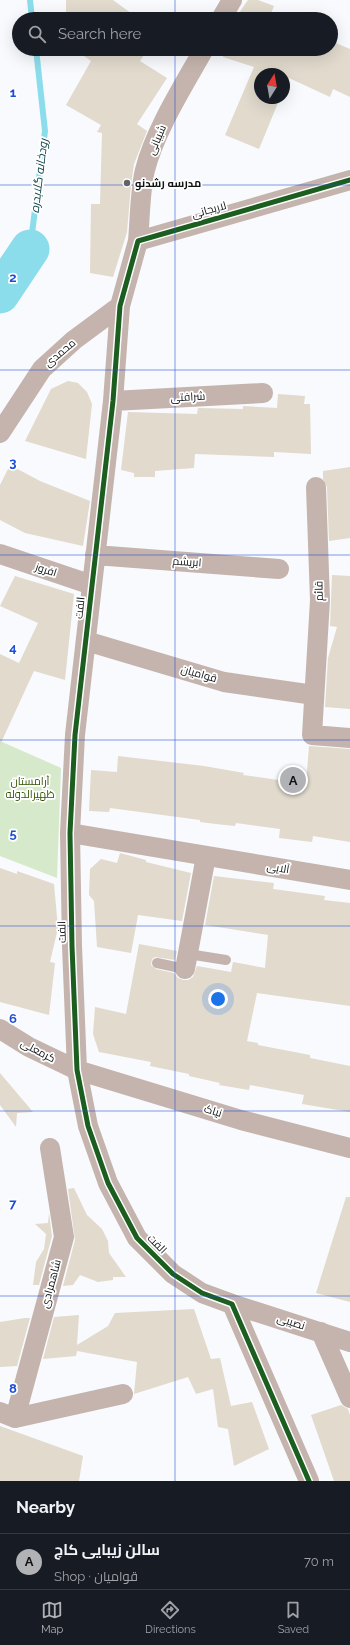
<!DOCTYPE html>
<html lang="en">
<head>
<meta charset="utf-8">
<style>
	:root { --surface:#171b24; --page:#20242c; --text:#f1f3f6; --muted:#9ea1a6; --line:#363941; --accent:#b1b2b5 }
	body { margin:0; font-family:Raleway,Cairo,sans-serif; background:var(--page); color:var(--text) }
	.compass { position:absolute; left:254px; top:68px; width:36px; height:36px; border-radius:50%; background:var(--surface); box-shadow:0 4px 16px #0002; rotate:11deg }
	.you { position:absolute; left:218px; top:999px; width:14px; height:14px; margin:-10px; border:3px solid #fff; border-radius:50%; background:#1a73e8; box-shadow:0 0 0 6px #1a73e833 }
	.badge { display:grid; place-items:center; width:26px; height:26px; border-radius:50%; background:var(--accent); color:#111; font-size:13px; font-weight:700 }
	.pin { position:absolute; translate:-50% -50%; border:2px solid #fff; box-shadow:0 1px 4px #0006 }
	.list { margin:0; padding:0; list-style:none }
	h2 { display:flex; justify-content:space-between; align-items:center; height:52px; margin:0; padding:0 16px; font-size:17px }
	h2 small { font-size:13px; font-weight:400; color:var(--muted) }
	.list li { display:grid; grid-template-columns:26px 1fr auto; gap:12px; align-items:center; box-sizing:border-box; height:56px; padding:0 16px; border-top:1px solid var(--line) }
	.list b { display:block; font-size:15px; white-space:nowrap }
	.list p { margin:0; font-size:13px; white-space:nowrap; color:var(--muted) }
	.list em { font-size:13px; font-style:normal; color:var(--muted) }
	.icon { flex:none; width:22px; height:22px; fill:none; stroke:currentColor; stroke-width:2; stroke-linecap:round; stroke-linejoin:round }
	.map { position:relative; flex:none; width:350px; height:1481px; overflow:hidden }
	.search { position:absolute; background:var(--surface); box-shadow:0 4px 16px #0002; left:12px; right:12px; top:12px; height:44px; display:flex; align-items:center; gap:10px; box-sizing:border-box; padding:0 14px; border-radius:22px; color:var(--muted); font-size:15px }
	.sheet { height:108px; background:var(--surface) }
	nav { display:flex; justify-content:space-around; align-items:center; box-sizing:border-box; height:56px; border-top:1px solid var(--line); background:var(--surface); font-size:11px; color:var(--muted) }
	nav a { display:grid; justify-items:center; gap:2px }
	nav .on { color:var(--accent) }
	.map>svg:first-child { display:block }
	.green { fill:#d6e9ca }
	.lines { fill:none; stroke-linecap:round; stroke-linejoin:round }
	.stream { stroke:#8cddec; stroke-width:6 }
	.river { stroke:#8cddec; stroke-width:39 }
	.building { fill:#e1dacd }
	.lane { stroke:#c4b4ad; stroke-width:10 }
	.street { stroke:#c4b4ad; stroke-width:20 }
	.cycleway-casing { stroke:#fff; stroke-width:8 }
	.cycleway { stroke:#1b5e20; stroke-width:5 }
	.grid { fill:none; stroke:#1d4ed8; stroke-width:1; stroke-opacity:0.55 }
	.poi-dot { fill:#626366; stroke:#fff; stroke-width:1.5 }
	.labels { text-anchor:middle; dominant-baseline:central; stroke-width:3.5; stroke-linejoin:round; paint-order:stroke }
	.street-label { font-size:11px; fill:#111214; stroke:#fff }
	.poi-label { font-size:11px; font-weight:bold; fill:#111214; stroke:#fff; text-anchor:start }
	.park-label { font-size:11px; fill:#325404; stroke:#fff }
	.water-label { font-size:12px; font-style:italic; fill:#073e46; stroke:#fff }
	.grid-label { font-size:13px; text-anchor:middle; font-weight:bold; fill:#1d4ed8; stroke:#fff; stroke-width:3.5; stroke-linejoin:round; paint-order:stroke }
</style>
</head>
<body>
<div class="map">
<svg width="350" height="1481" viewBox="0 0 350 1481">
	<rect width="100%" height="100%" fill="#f8fafd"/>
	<path class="green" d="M0,741L61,768L57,878L0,856Z"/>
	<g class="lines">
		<path class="stream" d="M30,0L32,19
			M30,249L45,131L36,49"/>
		<path class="river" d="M0,294L30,249"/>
	</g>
	<path class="building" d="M66,0H113L139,19H66Z
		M248,0H258L274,6L270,16L281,19H235Z
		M331,41L350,49V97L333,89L330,97L289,78L284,89V74H260V98H280L259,149L225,135L254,67L223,57L225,49H331Z
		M85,49H148L140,61L167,78L137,124L147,131L134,164L131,185L127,232L113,277L90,273L91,204H100L102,133L97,132L101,125L66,105L91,61L84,56Z
		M68,381L78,383L87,392L92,404L86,459L25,441L51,389Z
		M278,394L305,396L304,404H310L311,454L274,452V457L195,454L194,468L155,471V477H134V473L121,470L128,412L197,414L198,408L243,409V406L277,408Z
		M10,465L40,481L90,501L83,546L25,533L0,520V485Z
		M350,467V538L329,541L327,487L323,479V471Z
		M332,575L350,576V709L325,707L328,658L337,627L330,626Z
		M15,576L74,594L65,680L34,671L0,745V654L19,663L38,623L0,606Z
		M309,746L350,749V842L313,836L312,842L279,838L280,829L236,823L235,826L216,824L200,822V820L110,808L109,812L89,811L91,770L117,772L118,756L204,766L244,773L243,775L306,784Z
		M120,853L146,860V862L191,873L182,921L138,915L131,953L97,947L94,901L89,895L90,869L101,859L117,863Z
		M0,868L17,874V871L54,884L58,928L50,962L55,963L49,1015L0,1002Z
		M214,876L274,883L273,889L325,896L324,900L350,903V1006L257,993L247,1041L258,1043V1045L310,1055V1058L350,1066V1112L302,1104L304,1095L250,1085L249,1090L219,1085L220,1083L189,1076V1074L150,1066L151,1062L99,1052L93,1034L95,1007L126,1014L139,944L177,951L175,960L155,957L152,959L151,965L156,969L174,973L178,978L183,980H188L193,977L197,966L231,972L233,962L265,968L268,935L205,925Z
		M0,1073L33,1112L17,1113L16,1127L0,1105Z
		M74,1188L87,1215L102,1229L108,1241L109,1253L126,1277H113V1280L98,1282L80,1275L73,1285L63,1286L75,1240L68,1189Z
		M346,1197H350V1302L316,1293Z
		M49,1213L52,1236L39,1285H33L36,1262L44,1249L46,1234L35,1224L48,1223Z
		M194,1309L211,1359L220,1358L231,1406L252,1402L269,1449L234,1466L228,1429L218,1427L213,1389L196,1394L188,1377L134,1394L137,1362L77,1351L76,1356L43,1359L54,1317L79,1315L77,1345L108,1326L115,1313Z
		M25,1318H30L17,1366L0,1367V1322Z
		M341,1405L348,1409L350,1415V1481H334L311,1415Z
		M0,1426L83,1456L79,1481H0Z"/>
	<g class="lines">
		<path class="lane" d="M188,954L226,960
			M157,963L185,969"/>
		<path class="street" d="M221,19L232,0
			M138,241C140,220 140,189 145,170C155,130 184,85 204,49
			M113,401L263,393
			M0,433L42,369L74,340L120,306
			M316,487L320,600L312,735L350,738
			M0,554L92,585
			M95,555L279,569
			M86,641L224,682L314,695
			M70,833L350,880
			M185,969L206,856
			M0,1029L29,1047L77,1070L241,1120L350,1148
			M232,1304L350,1342
			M321,1332L350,1398
			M0,1412L15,1418L64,1237L50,1148
			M15,1418L123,1394
			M309,1481L232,1304L202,1293L173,1274L137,1238L108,1183L88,1126L77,1070L72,946L70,833L75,735L113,401L120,306L138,241L350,180"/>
		<defs>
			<path id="cycleway" d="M309,1481L232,1304L202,1293L173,1274L137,1238L108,1183L88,1126L77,1070L72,946L70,833L75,735L113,401L120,306L138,241L350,180"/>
		</defs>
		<use href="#cycleway" class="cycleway-casing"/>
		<use href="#cycleway" class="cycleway"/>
	</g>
	<path class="grid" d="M175,0V19M175,49V1481M0,185H350M0,370H350M0,555H350M0,740H350M0,926H350M0,1111H350M0,1296H350"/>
	<circle class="poi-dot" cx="127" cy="183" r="4"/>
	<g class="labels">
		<g class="street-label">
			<text transform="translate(157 140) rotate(-67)">شیبانی</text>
			<text transform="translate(209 210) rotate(-16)">لاریجانی</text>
			<text transform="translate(60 353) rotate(-40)">محمدی</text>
			<text transform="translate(188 397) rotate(-3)">شرافتی</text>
			<text transform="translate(187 562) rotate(4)">ابریشم</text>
			<text transform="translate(46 570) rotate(18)">افروز</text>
			<text transform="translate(319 591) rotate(-91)">قائم</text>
			<text transform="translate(80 608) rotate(-84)">الفت</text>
			<text transform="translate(199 674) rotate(16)">قوامیان</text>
			<text transform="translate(278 868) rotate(9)">آلایی</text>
			<text transform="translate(62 932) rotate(-91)">الفت</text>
			<text transform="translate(38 1051) rotate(28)">کرمعلی</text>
			<text transform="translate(213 1111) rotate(17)">نیاک</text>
			<text transform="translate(157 1244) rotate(45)">الفت</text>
			<text transform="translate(51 1284) rotate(-75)">شاهمرادی</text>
			<text transform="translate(291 1322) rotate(17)">نصیبی</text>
		</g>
		<g class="poi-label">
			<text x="135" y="183">مدرسه رشدنو</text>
		</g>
		<g class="park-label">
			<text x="30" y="781">آرامستان<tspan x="30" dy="13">ظهیرالدوله</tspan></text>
		</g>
		<g class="water-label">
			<text transform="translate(39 176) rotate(-83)">رودخانه گلابدره</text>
		</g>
	</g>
	<g class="grid-label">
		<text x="13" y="97">1</text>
		<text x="13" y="282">2</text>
		<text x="13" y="467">3</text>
		<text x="13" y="652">4</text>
		<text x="13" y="838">5</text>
		<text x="13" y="1023">6</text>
		<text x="13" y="1208">7</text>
		<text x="13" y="1393">8</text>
	</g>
</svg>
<svg class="compass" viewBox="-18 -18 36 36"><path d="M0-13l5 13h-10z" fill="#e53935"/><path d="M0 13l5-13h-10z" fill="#9ea1a6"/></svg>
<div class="you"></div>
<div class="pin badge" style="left:293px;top:780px">A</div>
<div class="search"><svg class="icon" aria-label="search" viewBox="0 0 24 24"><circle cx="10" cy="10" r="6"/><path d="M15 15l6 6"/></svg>Search here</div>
</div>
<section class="sheet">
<h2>Nearby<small></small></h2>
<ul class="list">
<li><span class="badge">A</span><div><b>سالن زیبایی کاچ</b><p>Shop · قوامیان</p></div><em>70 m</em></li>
</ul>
</section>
<nav>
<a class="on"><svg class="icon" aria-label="map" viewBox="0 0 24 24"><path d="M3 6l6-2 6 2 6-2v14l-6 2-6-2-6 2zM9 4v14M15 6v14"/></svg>Map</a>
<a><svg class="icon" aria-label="directions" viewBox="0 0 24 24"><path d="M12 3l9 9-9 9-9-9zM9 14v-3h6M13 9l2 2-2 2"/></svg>Directions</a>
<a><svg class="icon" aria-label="saved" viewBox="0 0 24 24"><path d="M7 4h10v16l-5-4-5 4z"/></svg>Saved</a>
</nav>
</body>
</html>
